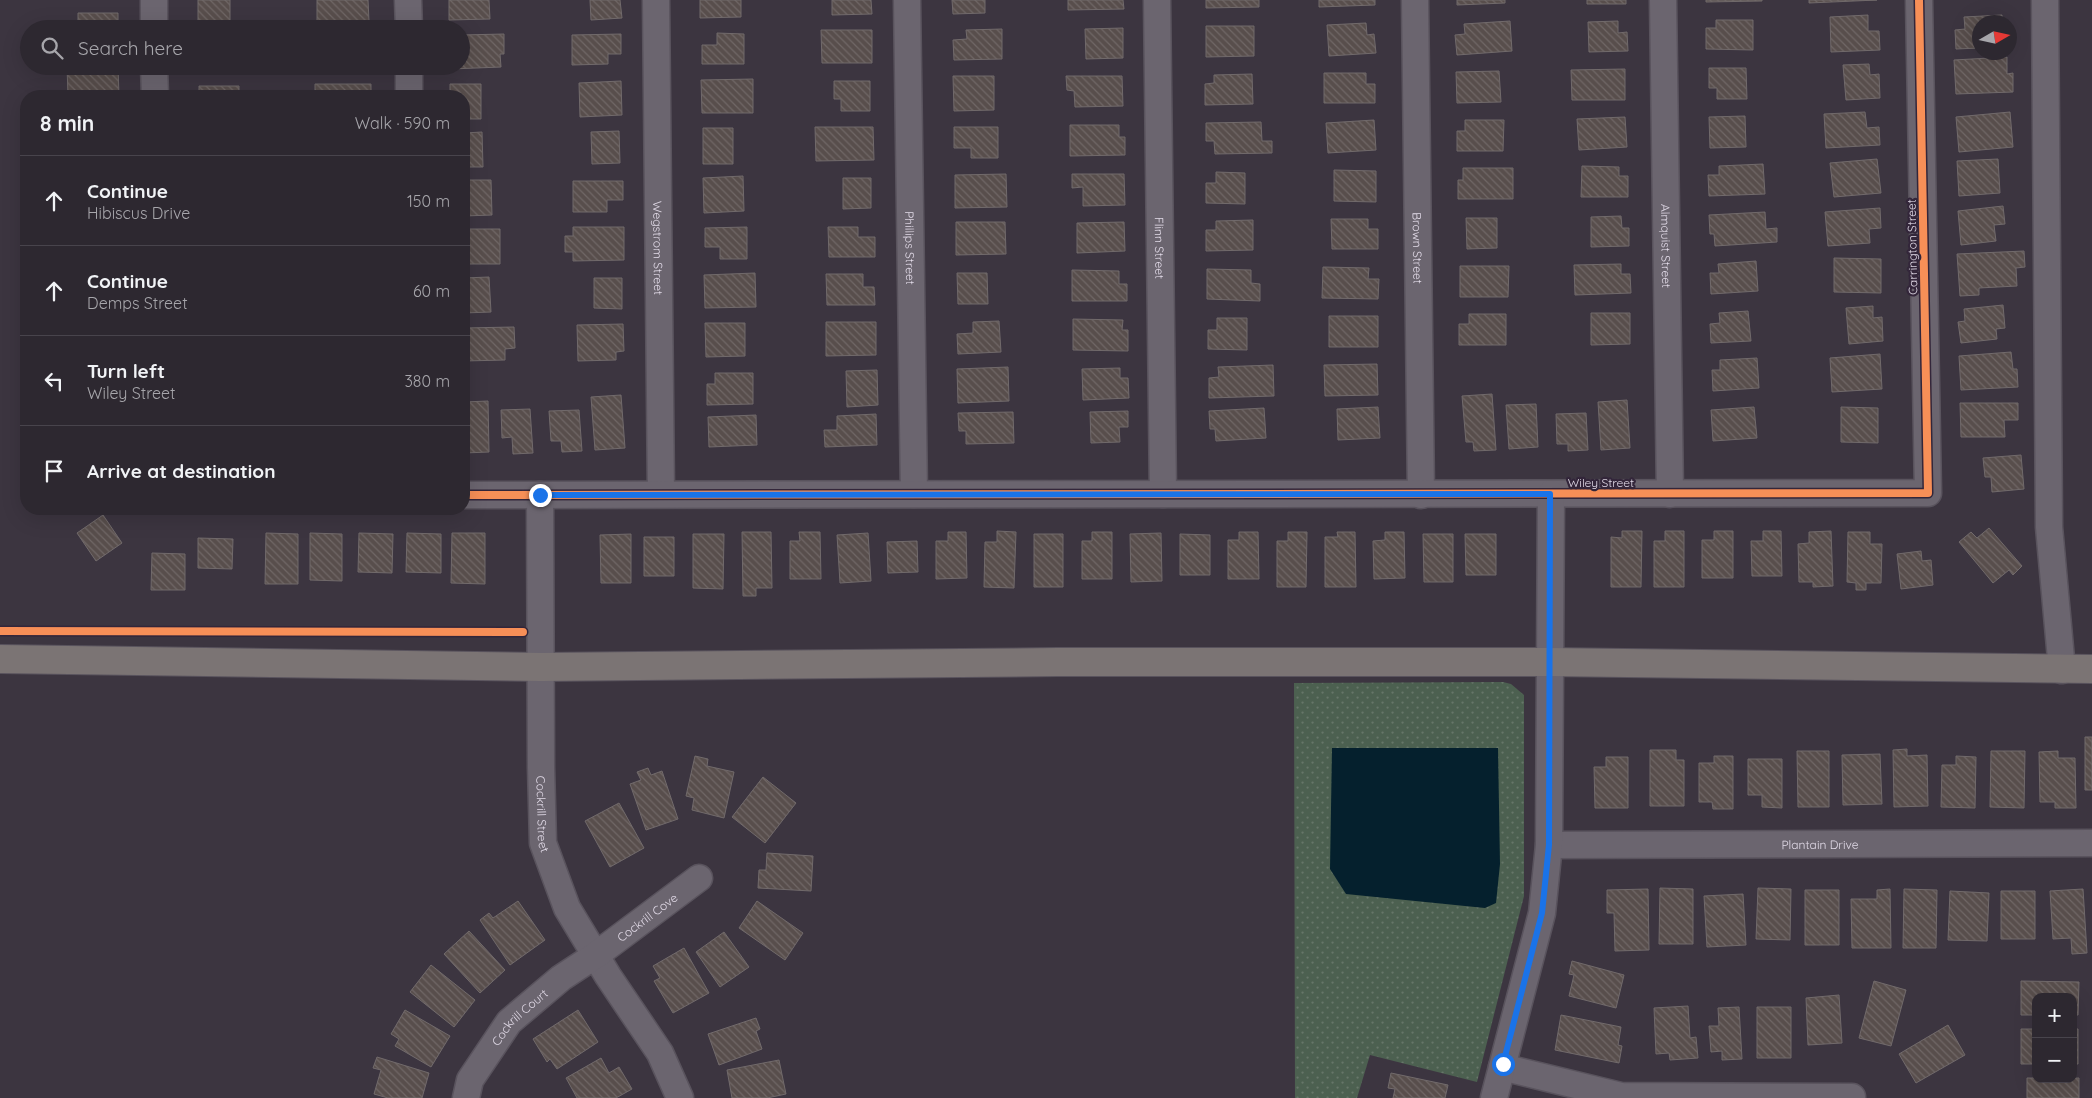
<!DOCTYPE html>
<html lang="en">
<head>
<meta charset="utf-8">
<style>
	:root { --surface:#2d2830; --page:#39343c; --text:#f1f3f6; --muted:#a7a6ab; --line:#48444c }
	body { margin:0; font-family:Quicksand,sans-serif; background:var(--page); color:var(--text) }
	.controls { position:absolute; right:15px; bottom:15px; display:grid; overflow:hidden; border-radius:10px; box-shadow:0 5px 20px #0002 }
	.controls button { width:45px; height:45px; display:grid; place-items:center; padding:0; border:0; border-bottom:1px solid var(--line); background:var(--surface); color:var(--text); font:25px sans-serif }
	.compass { position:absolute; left:1972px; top:15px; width:45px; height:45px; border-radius:50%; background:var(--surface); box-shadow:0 5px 20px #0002; rotate:81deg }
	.stop { position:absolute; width:15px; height:15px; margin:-11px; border:4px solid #1a73e8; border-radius:50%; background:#fff }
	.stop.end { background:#1a73e8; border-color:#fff; box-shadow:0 1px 5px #0008 }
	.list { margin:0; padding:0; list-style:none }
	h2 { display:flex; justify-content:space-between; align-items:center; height:65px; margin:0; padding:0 20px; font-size:21px }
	h2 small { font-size:16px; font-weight:400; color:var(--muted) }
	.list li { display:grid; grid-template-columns:32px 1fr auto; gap:15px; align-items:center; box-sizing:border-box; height:90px; padding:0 20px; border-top:1px solid var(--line) }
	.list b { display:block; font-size:19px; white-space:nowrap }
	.list p { margin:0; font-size:16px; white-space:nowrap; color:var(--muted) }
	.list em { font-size:16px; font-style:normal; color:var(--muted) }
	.icon { flex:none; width:28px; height:28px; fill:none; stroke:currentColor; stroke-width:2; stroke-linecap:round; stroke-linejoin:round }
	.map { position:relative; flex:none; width:2092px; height:1098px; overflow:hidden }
	.search { position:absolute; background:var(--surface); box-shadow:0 5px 20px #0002; left:20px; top:20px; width:450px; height:55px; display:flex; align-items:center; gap:12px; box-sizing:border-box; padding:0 18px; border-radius:28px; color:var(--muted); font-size:19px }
	.panel { position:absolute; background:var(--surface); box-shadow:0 5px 20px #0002; left:20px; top:90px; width:450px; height:425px; border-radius:20px }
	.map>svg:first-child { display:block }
	.park { fill:url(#park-dots) }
	.water { fill:#05202d }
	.building { fill:url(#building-back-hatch); stroke:#716a6b }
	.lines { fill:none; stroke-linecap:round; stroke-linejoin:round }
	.minor-casing { stroke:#59535d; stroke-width:29 }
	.major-casing { stroke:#59535d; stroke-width:30 }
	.minor { stroke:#6b656f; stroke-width:26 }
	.major { stroke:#7b7474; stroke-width:28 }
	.cycleway-casing { stroke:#33263a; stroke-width:11 }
	.cycleway { stroke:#f78f57; stroke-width:8 }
	.route { stroke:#1a73e8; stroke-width:6 }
	.labels { text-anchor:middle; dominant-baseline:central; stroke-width:4.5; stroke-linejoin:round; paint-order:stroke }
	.street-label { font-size:12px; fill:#e1dae7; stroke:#33263a }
</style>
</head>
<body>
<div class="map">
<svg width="2092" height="1098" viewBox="0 0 2092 1098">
	<defs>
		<pattern id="park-dots" width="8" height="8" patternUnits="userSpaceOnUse" patternTransform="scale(1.25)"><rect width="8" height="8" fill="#4c6050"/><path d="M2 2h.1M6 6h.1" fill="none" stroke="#667669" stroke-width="1.8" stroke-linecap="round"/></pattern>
		<pattern id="building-back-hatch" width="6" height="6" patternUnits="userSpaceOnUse" patternTransform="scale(1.25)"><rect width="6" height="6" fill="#584e4c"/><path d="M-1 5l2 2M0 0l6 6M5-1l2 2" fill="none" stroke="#706766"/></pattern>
	</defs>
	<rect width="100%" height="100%" fill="#3c3540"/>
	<path class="park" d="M1503,682L1511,684L1524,695V896L1477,1082L1370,1055L1357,1098H1295L1294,683Z"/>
	<path class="water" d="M1332,748H1498L1500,864L1496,903L1485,908L1346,894L1330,869Z"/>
	<path class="building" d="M198,0H230V25H198Z
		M317,0H368L369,21H317Z
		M449,0H489L490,19L449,20Z
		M590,0H620L622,18L591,20Z
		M700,0H741V17L700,18Z
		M832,0H871L872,14L832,15Z
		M952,0H985V13L953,14Z
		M1068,0H1123L1124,9L1068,10Z
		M1206,0H1259V7L1206,8Z
		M1319,0H1375V5L1319,7Z
		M1457,0H1505V3L1457,5Z
		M1587,0H1626V4H1587Z
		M1706,0H1762V1L1706,2Z
		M1809,0H1877L1809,3Z
		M78,13H118V29H78Z
		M1868,15V31H1879L1880,50L1831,52L1830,17Z
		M2002,15V22H1980V48L1956,49L1955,30L1965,29L1964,17Z
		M1716,20H1753V50L1706,49V28H1716Z
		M1510,21L1512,51L1457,55L1455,35L1465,34L1464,24Z
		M1618,21V33L1627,32L1628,51L1589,52L1588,22Z
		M1366,23L1367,35L1374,34L1376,53L1329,56L1327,25Z
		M1206,26H1254V56L1206,57Z
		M1123,28V58L1086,59L1085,29Z
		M1002,29V59L954,60L953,40L967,39L966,30Z
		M821,30H872V63H822Z
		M717,33L744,34V64H702V45H717Z
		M504,34V54H500L501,67L451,69L450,66H461V35Z
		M621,34V54H608V64L572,65V35Z
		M2007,57V74L2013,73V92L1956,94L1954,60Z
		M1869,64L1870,75L1879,74L1880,98L1846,100L1843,65Z
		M67,66H118L119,96H68Z
		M331,66H369V72H331Z
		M1709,68H1746L1747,99H1717V88H1709Z
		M1625,69V100H1572L1571,70Z
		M1499,71L1501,102L1457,103L1456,72Z
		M1324,73H1366V84H1375V103H1324Z
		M1252,74L1253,104L1205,105V84L1214,83V75Z
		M953,76H994V110L954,111Z
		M1066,76H1122L1123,106L1075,107L1074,91L1067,90Z
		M753,79V113H702L701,80Z
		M621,81L622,115L580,117L579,83Z
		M834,81H870V111H841V99H834Z
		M315,84H371V96H315Z
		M450,84H481V119H464V96H450Z
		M199,86H239V96H199Z
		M1865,112L1867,128L1879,127L1880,145L1826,148L1824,114Z
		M2010,112L2013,147L1959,152L1956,117Z
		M1745,116L1746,147L1710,148L1709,117Z
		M1625,117L1627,147L1579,150L1577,119Z
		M1374,120L1376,150L1328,153L1326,123Z
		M1465,120H1504L1503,151H1457V131H1465Z
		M1261,122L1262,141H1272V153L1215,154L1214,141H1206V123Z
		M1070,125H1119V137H1125V155L1070,156Z
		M815,127H873L874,160L816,161Z
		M954,127H998V158H971V148H954Z
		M703,128H733V164H703Z
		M619,131L620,163L592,164L591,132Z
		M482,132L483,167H464V133Z
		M1877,159L1881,193L1834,197L1830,163Z
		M1998,159L2000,193L1959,196L1957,161Z
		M1763,164L1765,194L1709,196L1708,175H1719V166Z
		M1582,166L1619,167V176H1628V197H1581Z
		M1463,168H1513V199H1458V180H1463Z
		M1334,170L1376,171V202L1334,201Z
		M1216,172L1245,173V204L1206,203V183H1216Z
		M1006,174L1007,207L955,208V175Z
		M1072,174H1124L1125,205L1083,206V187L1072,188Z
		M743,176L744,211L704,213L703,178Z
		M843,178H871V208L843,209Z
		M464,180H491L492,215L464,216Z
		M573,181H623V200H607V212H573Z
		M2003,206L2005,224L1994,225L1996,241L1961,245L1958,211Z
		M1880,208L1881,228L1869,229L1870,243L1828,246L1825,212Z
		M1765,212L1766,229L1777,228V242L1715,246L1714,234H1710L1709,215Z
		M1621,216L1622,228H1629V246L1591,247V217Z
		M1466,218H1497V248L1467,249Z
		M1331,219H1368V229H1378V249H1332Z
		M1253,220V250L1206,251V230H1216V221Z
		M956,222H1005L1006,254L956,255Z
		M1124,222L1125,251L1077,253V223Z
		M573,227H624V260L573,261V252H565V236H573Z
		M747,227V259H720V247H705V228Z
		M828,227H858V237H875V257H829Z
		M464,229H500V264H464Z
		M2024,251L2025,267L2016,268L2017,286L1979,288V295L1960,296L1957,254Z
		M1834,258L1881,259V293L1834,292Z
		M1756,261L1758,291L1711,294L1710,273H1719L1718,264Z
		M1621,264V274H1630L1631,293L1575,295L1574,265Z
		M1460,266H1509L1508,297H1460Z
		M1323,267L1369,268L1368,279H1379L1378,299L1322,298Z
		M1207,269L1251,270V283L1260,284V301L1207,299Z
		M1072,270L1119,271V284H1127V301H1072Z
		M755,273L756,307L705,308L704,275Z
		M957,273H987L988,304H958Z
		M826,274H863V287H874L875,305H827Z
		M489,277L491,312L464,313V278Z
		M594,278H622V309L594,308Z
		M2003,305L2005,328L1996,329L1997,339L1961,343L1958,322L1965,321L1964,309Z
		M1873,306V318L1882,317L1883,341L1849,344L1846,308Z
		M1748,311L1751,341L1711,343L1710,324L1720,323L1719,313Z
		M1591,313H1630V344L1591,345Z
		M1469,314H1506V345H1459V324H1469Z
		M1329,316H1378V347H1329Z
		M1217,318H1247V350L1208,349V330H1217Z
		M1073,319L1123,320L1122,330H1128V351L1073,350Z
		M999,321L1001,352L958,354L957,334L973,333V322Z
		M826,322H876V355L826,356Z
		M705,323H745V356L706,357Z
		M623,324L624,351L616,352V360L578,361L577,325Z
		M514,327L515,348L505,349V360L464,361V328Z
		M2011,352L2013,369H2017L2018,387L1961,390L1959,356Z
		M1880,354L1882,389L1832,392L1830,358Z
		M1757,358L1759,388L1713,391L1712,370H1720V360Z
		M1377,364L1378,395L1325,396L1324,365Z
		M1273,365L1274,396L1209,398V378L1219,377L1218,367Z
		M1008,367L1009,401L958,403L957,369Z
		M1120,368V378H1128L1129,398L1083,400L1082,369Z
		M877,370L878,405L847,407L846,371Z
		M715,373H753V404L707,405V384H715Z
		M1492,394L1496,450L1474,451L1473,442H1466L1462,396Z
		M621,395L625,448L595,450L591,397Z
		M1627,400L1630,448L1601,450L1598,402Z
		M488,401L489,452L464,453V402Z
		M1960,403H2018V420H2004L2005,437H1961Z
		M1536,404L1538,447L1509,449L1506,405Z
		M1378,407L1380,438L1338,440L1337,409Z
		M1754,407L1757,438L1713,441L1711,410Z
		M1841,407L1878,408V443L1841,442Z
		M1264,408L1266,438L1216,441L1215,429H1210L1209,411Z
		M530,409L533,453L513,454L512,437L502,438L501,410Z
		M579,410L582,451L562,452L561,441H551L549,411Z
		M1128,411V427H1119L1120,442L1091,443L1090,412Z
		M1013,412L1014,443L966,444V431H959L958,413Z
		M1586,413L1588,450L1568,451V444H1557L1556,414Z
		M876,414L877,445L825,447L824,430H837V416Z
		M756,415L757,445L709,447L708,417Z
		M2021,455L2024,489L1992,492L1991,477H1985L1983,458Z
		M103,515L122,543L96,561L77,533Z
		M1989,528L2022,566L2013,575L2009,570L1993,583L1959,542L1971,532L1977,538Z
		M997,531L1016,532L1014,588L984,587L985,542H997Z
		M1622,531H1642L1641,587H1611V537L1622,538Z
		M1665,531H1684V587H1654V541H1665Z
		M1714,531H1733V578H1702V540H1714Z
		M1763,531H1781L1782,576H1752L1751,541H1763Z
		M1831,531L1833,586L1813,587V582H1799L1798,544L1809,543V532Z
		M742,532H771L772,588H756V596H743Z
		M799,532H820L821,579H790V541H800Z
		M948,532H966L967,578L936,579V541H948Z
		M1092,532H1112V579H1082V541H1092Z
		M1239,532H1258L1259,579H1228V540H1239Z
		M1288,532H1307L1306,587H1277V541H1288Z
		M1337,532H1355L1356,587H1325V537H1338Z
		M1385,532H1404L1405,578L1374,579L1373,541L1385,540Z
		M1848,532H1870V544H1882L1881,583H1866V590H1856V583L1847,582Z
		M266,533L298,534V584H265Z
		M310,533L342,534V581L310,580Z
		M359,533L393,534L392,573L358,572Z
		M407,533L441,534V573L406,572Z
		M452,533H485V584L451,583Z
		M868,533L871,581L840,583L837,535Z
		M1161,533L1162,581L1131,582L1130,534Z
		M631,534V583H601L600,535Z
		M693,534H724L723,589L693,588Z
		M1034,534H1063V587H1034Z
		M1180,534L1210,535V575H1180Z
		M1423,534H1453V582H1424Z
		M1465,534H1496V575H1466Z
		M644,537H674V576H644Z
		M198,538L233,539L232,569L198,568Z
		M917,541L918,572L888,573L887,542Z
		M1921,551L1922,561L1931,560L1933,585L1901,589L1897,554Z
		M152,553L185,554V590H151Z
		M2085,737H2092V790H2085Z
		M1907,749V756L1927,755L1928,806L1894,807L1893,750Z
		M1650,750H1676V760H1684V806H1650Z
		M1797,751H1829V807H1798Z
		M1991,751H2025L2024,808L1990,807Z
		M2058,751V758H2075L2076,808H2055V802H2040L2039,752Z
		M1880,754L1882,804L1843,805L1842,755Z
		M695,756L708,759L707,766L734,772L724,818L692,810L694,798L686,796Z
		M1714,756H1733V809H1713L1712,802H1699V763H1714Z
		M1956,756L1976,757L1975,808L1941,807L1942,765H1956Z
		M1606,757H1628V808H1595L1594,767H1606Z
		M1748,759H1782V808L1762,807V795H1748Z
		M648,768L651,775L662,771L678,819L646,830L630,784L641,780L637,772Z
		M763,777L796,803L765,843L732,817Z
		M619,803L644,848L610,867L585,821Z
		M767,853L813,856L811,891L758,888L759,870H766Z
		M1660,888L1693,889V944H1659Z
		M1758,888L1791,889L1790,940L1756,939Z
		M1648,889L1649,950L1615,951L1614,913H1607V890Z
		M1890,889L1891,948H1852L1851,899H1877V890Z
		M1904,889L1937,890L1936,948H1903Z
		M2083,889L2087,953L2072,954L2071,938L2053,939L2050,891Z
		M1805,890H1839V945H1805Z
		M1950,891L1989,893L1987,941L1948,940Z
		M2001,891H2035V939H2001Z
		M1743,894L1746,945L1707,947L1704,896Z
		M518,901L545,940L510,965L480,920L489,913L493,918Z
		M757,901L803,933L785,960L739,928Z
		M469,931L505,970L480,993L444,954Z
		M724,932L749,967L720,987L696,952Z
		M684,948L709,993L673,1013L654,981L660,978L653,966Z
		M1572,961L1624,975L1616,1008L1569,996L1574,975L1569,974Z
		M431,965L475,1000L454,1027L410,992Z
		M1874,981L1906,990L1891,1046L1859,1038Z
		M2021,981L2079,982L2078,1015H2073V997H2036V1015H2021Z
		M1839,995L1842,1043L1808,1045L1806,998Z
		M1688,1006L1690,1038L1696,1037L1698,1058L1670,1060L1669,1053L1656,1054L1654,1008Z
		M1739,1007L1742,1059L1722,1060V1051L1711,1052L1709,1026H1719L1718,1008Z
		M1757,1007H1791V1058H1757Z
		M405,1010L450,1036L431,1067L395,1046L399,1039L391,1034Z
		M578,1010L598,1042L557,1069L550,1059L547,1062L533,1039Z
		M1561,1015L1621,1027L1618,1045L1622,1046L1619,1063L1555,1050Z
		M756,1018L760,1029L756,1031L762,1049L719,1065L708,1034Z
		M1948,1025L1965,1055L1916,1083L1899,1054Z
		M2021,1029H2036V1064H2021Z
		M2073,1029H2078V1064H2073Z
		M377,1057L429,1073L422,1098H388L374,1094L381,1070L373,1068Z
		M601,1058L609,1073L619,1067L632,1089L616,1098H577L566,1078Z
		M779,1060L786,1094L767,1098H732L727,1070Z
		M1391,1073L1448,1085L1445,1098H1393L1395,1089L1388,1088Z
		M2027,1078H2036V1079L2079,1078V1098H2027Z"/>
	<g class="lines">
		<defs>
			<g id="minor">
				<path d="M154,0V29"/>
				<path d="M408,0L409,29"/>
				<path id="s1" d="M656,0L661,494"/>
				<path id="s2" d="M907,0L914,494"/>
				<path id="s3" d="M1157,0L1163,494"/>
				<path id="s4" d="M1415,0L1421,495"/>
				<path id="s5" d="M1663,0L1670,494"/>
				<path d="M2045,0L2049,527L2062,670"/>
				<path d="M154,66L155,96"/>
				<path d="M409,66V96"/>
				<path d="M464,495L1928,493L1919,0"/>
				<path id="s6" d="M540,495L541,767L543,843L567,908L608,976L660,1053L680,1098"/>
				<path id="s7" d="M1549,845L2092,843"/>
				<path d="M1502,1067L1621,1096L1852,1097"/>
				<path id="s8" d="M466,1098L470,1080L509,1022L561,978L596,955L699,878"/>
				<path d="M1494,1098L1542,913L1549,845L1551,494"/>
			</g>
			<path id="major" d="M0,659L541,667L1058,662H1549L2092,669"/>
		</defs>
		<use href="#minor" class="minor-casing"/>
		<use href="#major" class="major-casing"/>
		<use href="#minor" class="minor"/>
		<use href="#major" class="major"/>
		<defs>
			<path id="cycleway" d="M464,495L1928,493L1919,0
				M0,631L523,632"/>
		</defs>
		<use href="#cycleway" class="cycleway-casing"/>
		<use href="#cycleway" class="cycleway"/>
	</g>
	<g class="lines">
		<path class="route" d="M540,495L1550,494L1549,845L1542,913L1503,1064"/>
	</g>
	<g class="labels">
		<g class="street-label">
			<text stroke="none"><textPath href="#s1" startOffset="248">Wegstrom Street</textPath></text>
			<text stroke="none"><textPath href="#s2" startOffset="248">Phillips Street</textPath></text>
			<text stroke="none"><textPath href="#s3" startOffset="248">Flinn Street</textPath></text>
			<text stroke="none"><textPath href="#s4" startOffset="248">Brown Street</textPath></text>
			<text stroke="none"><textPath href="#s5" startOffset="246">Almquist Street</textPath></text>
			<text transform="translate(1912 247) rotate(-91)">Carrington Street</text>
			<text x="1601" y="482">Wiley Street</text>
			<text stroke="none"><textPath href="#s6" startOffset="319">Cockrill Street</textPath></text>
			<text stroke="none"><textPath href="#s7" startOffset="271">Plantain Drive</textPath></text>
			<text stroke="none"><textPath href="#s8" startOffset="262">Cockrill Cove</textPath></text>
			<text stroke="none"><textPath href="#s8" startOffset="99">Cockrill Court</textPath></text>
		</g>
	</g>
</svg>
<div class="controls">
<button>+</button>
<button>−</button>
</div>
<svg class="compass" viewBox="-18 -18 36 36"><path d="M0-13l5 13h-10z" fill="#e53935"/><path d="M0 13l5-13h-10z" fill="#a7a6ab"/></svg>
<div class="stop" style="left:1503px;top:1064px"></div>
<div class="stop end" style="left:540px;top:495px"></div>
<div class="search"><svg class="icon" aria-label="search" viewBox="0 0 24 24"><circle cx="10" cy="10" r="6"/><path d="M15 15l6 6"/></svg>Search here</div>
<section class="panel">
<h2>8 min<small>Walk · 590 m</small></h2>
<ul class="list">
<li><svg class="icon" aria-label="ahead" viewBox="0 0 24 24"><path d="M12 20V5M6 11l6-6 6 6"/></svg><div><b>Continue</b><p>Hibiscus Drive</p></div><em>150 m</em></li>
<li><svg class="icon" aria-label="ahead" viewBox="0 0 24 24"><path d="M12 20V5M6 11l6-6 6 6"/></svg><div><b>Continue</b><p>Demps Street</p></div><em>60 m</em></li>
<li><svg class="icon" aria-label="left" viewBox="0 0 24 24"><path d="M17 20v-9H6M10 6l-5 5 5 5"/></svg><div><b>Turn left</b><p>Wiley Street</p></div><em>380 m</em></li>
<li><svg class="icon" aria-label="arrive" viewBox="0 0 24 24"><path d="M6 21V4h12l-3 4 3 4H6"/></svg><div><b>Arrive at destination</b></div></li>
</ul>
</section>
</div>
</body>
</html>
